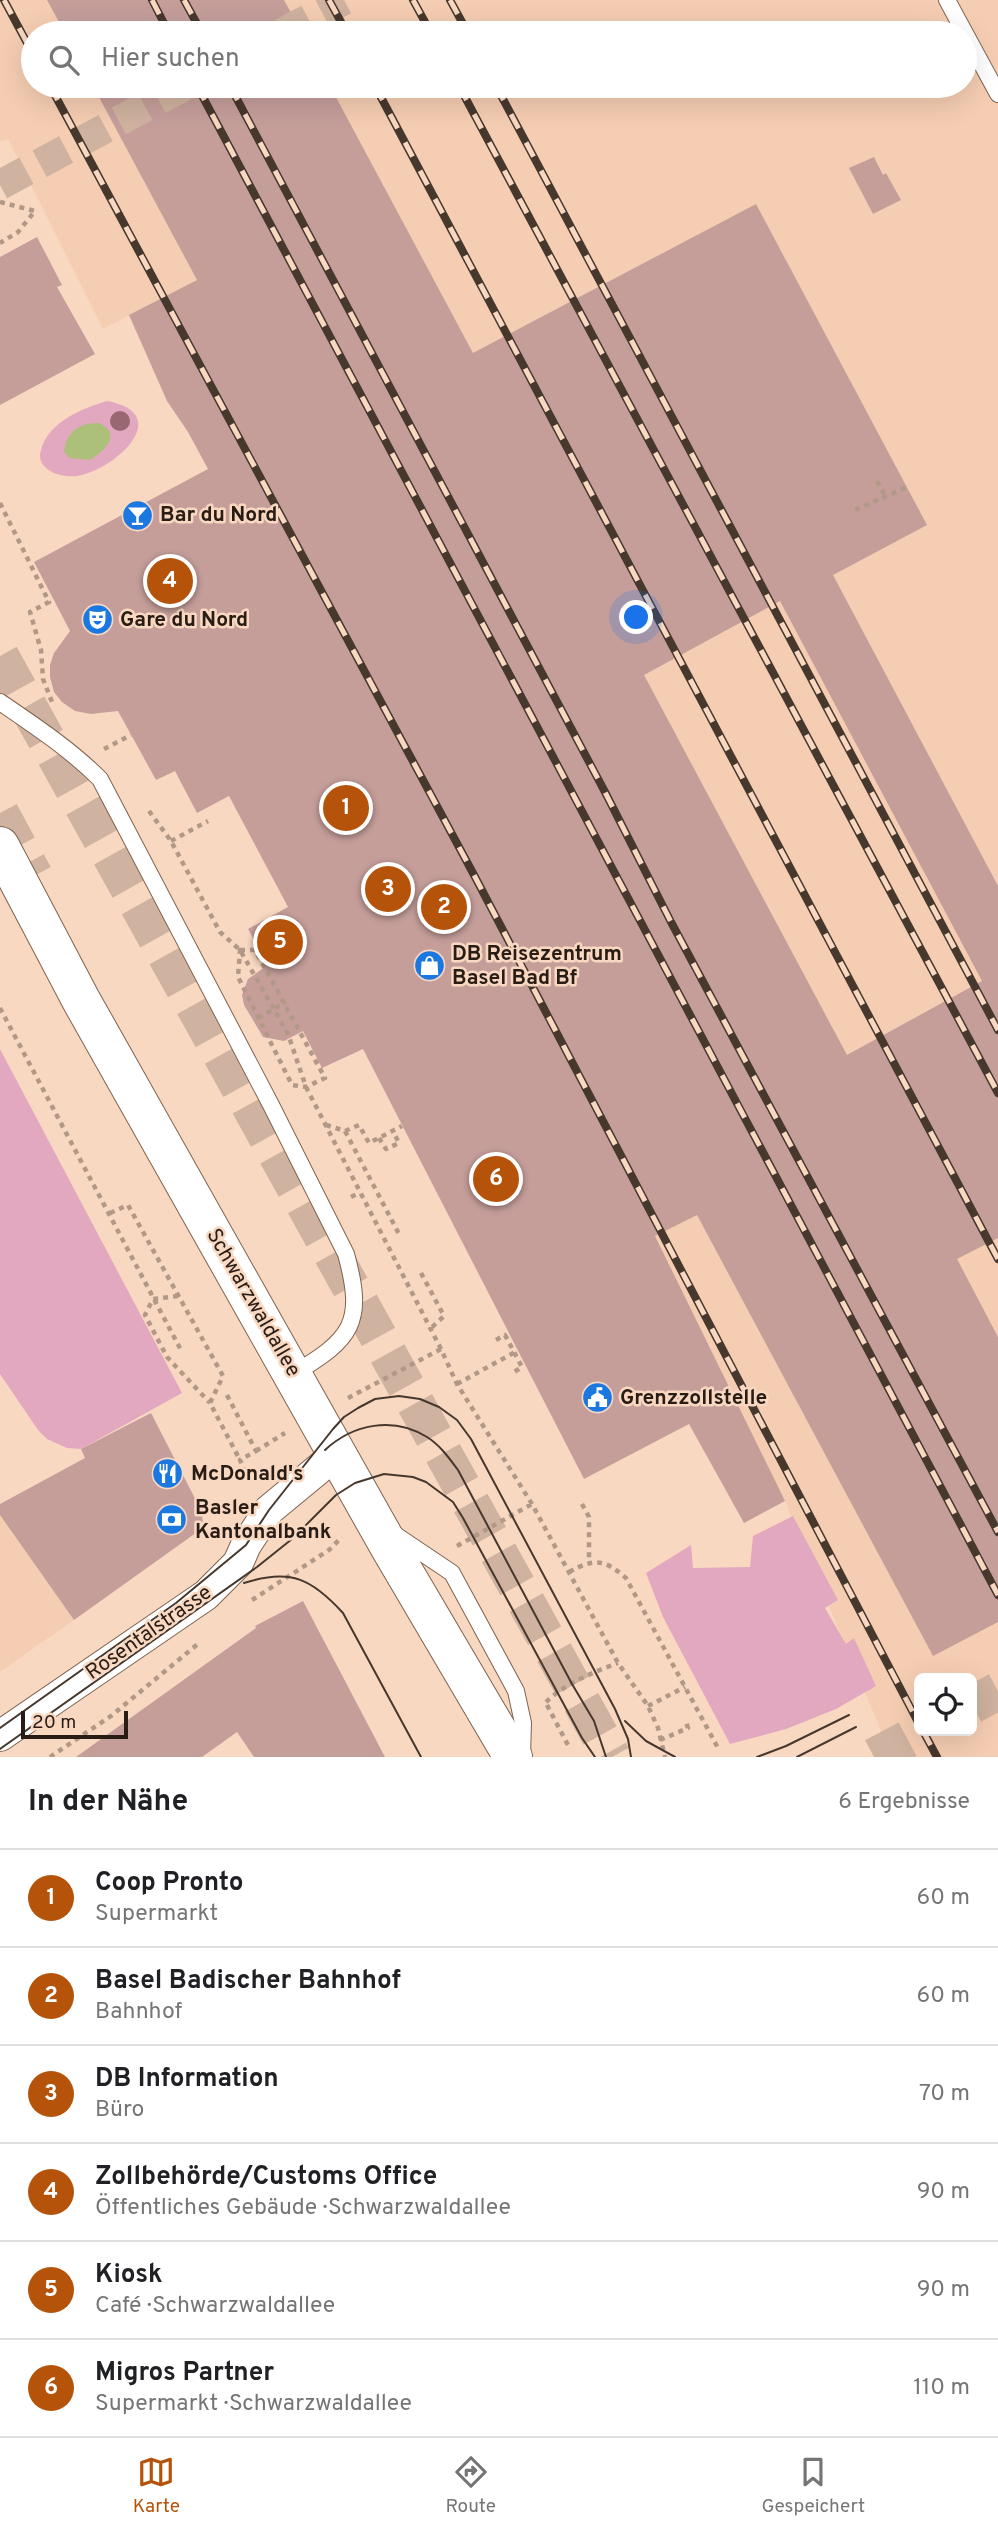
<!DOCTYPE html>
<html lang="de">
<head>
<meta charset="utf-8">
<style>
	:root { --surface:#fff; --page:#f6f6f6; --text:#202124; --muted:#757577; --line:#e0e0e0; --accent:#b45309 }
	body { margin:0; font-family:Overpass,sans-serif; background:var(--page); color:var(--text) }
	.controls { position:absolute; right:21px; bottom:21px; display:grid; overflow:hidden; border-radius:10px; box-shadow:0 7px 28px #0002 }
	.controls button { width:63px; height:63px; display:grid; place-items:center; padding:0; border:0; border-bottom:2px solid var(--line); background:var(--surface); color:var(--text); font:35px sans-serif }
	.scale { position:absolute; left:21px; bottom:18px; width:107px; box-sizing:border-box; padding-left:7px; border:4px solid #281c14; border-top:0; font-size:19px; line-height:24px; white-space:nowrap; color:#281c14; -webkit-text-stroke:5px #f9d8c2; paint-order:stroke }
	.you { position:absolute; left:637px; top:618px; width:24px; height:24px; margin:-18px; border:5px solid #fff; border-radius:50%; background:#1a73e8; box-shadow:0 0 0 10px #1a73e833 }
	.badge { display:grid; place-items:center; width:46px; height:46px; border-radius:50%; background:var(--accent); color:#fff; font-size:23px; font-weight:700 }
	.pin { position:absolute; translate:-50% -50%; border:4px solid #fff; box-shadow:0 2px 7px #0006 }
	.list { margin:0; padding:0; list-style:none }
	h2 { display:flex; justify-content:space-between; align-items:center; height:91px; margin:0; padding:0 28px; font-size:30px }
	h2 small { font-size:23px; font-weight:400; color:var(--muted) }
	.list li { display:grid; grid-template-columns:46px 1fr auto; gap:21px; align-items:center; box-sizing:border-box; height:98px; padding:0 28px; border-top:2px solid var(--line) }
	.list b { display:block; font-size:26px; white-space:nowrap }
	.list p { margin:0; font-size:23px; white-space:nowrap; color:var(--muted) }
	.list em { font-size:23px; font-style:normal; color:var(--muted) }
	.icon { flex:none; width:38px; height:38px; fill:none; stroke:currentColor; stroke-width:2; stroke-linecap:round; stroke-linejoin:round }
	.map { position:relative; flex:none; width:998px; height:1757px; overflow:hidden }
	.search { position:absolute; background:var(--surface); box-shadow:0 7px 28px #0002; left:21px; right:21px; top:21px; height:77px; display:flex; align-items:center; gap:18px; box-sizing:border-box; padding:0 24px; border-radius:38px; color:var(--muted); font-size:26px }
	.sheet { height:679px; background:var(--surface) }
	nav { display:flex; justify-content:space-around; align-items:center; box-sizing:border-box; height:98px; border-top:2px solid var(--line); background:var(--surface); font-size:19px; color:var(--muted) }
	nav a { display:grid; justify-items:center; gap:4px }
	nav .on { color:var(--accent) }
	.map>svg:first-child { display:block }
	.built { fill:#f5cdb2; fill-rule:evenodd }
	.green { fill:#e2a8c0 }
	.water { fill:#adc079 }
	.building { fill:#c59e9a; fill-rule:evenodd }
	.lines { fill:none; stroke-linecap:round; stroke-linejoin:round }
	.minor-tunnel { stroke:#cfb29f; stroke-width:30; stroke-dasharray:30 15; stroke-linecap:butt }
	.secondary-tunnel { stroke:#cfb29f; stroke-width:38; stroke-dasharray:38 19; stroke-linecap:butt }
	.motorway-tunnel { stroke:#cfb29f; stroke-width:38; stroke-dasharray:38 19; stroke-linecap:butt }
	.service-casing { stroke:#7f634f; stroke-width:18 }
	.minor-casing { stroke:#7f634f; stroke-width:32 }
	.primary-casing { stroke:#7f634f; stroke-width:40 }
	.path { stroke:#b29987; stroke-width:4.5; stroke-dasharray:5 5; stroke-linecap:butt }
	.service { stroke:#fff; stroke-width:16 }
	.minor { stroke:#fff; stroke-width:30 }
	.primary { stroke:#fff; stroke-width:38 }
	.tram { stroke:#47382e; stroke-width:2 }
	.rail-casing { stroke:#47382e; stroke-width:8 }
	.rail { stroke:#f9d8c2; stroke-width:5; stroke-dasharray:16; stroke-linecap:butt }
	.tree { fill:#996771 }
	.labels { text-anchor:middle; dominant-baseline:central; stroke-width:5; stroke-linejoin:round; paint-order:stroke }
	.poi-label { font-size:21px; font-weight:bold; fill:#281c14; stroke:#f9d8c2; text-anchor:start }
	.street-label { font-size:21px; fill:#281c14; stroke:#f9d8c2 }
</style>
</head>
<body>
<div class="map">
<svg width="998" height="1757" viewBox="0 0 998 1757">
	<rect width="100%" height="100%" fill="#f9d8c2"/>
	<path class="built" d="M0,0H998V1757H892L785,1501L153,303L103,329L8,139L0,142ZM33,33H965V86H33ZM919,1678H972V1731H919Z
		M0,1515L74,1620L0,1672Z"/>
	<path class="green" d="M107,401C176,414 115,470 77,476C66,477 54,475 46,468C40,463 39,457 41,450C48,422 83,408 107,401Z
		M0,1049L182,1393L81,1449L67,1448L47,1439L38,1430L0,1374Z
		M793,1516L838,1600L825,1608L846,1644L854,1638L876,1686L836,1709L786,1729L730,1744L663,1617L646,1573L691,1545L693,1568L750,1567L753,1536Z"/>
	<path class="water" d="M99,423C123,434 104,451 90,460L69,458L64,451C67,431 79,423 99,423Z"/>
	<path class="building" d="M47,0H284L302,33H65Z
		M93,86H330L473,353L756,204L927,525L833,575L998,886V1238L957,1259L998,1337V1622L933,1656L697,1215L655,1236L785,1501L744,1523L689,1424L584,1479L363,1049L322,1068L303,1031L284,1041L263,1037L244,1005L242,995L248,979L268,965L248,929L288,907L229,796L197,813L175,771L156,780L118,711L91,714L75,711L62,702L54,692L50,677V665L54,653L70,631L34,562L208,469L188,432L167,401L129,315L197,280ZM780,601L982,981L847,1055L644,675Z
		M874,157L883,175L886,173L901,200L873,214L849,168Z
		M37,237L62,285L57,287L95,354L0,405V257Z
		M151,1413L202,1512L203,1525L200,1530L74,1620L0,1515V1504L85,1458L81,1449Z
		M303,1601L385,1757H254L237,1732L202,1757H76L256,1628L255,1626Z"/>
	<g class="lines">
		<path class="minor-tunnel" d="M282,33L344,0
			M0,185L184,86"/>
		<path class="secondary-tunnel" d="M972,1705L998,1691
			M874,1757L923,1731"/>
		<path class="motorway-tunnel" d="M0,656L612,1757
			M0,813L34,876"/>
		<defs>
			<path id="service" d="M947,0L998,94
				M0,702C35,726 70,749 100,779L271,1105L346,1254C365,1323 352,1339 293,1374
				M394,1534L452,1573L516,1691L523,1723L522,1755"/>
			<path id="minor" d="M0,1736L206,1595L238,1563L246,1545L269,1510L338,1453"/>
			<path id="primary" d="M0,846L81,1000L390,1548L513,1757"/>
		</defs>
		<use href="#service" class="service-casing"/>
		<use href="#minor" class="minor-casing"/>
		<use href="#primary" class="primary-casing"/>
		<path class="path" d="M0,202L35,211L18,232L0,243
			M877,481L886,497
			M0,503L49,602L30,612L41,650L43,679L52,702
			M855,510L907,487
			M104,749L131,735
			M149,811L171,841L220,932L240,950L288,1034L306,1087L441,1349L457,1384L532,1504L618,1663L648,1706L658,1728L665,1757
			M171,841L208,821
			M240,950H255L325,1078L306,1087L292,1085L238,977Z
			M0,1008L182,1352
			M258,1018L286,1002
			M326,1125L345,1131L359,1125L369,1143L402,1126
			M345,1131L399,1234
			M379,1138L386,1149L399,1143L393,1131
			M351,1197L359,1193
			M110,1213L128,1205L223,1376L210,1403L240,1460
			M421,1273L444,1316L430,1329
			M178,1296L153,1299L145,1315L167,1357L210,1403
			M496,1340L505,1335L522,1367L514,1372
			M457,1384L517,1351
			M227,1395L256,1451L240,1460L249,1480L248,1483
			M348,1398L441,1349
			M256,1451L285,1433
			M582,1504L589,1517V1561
			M457,1546L532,1504
			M569,1572C595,1558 604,1559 626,1578L718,1748
			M252,1600L329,1550L342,1537
			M546,1702C565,1684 593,1672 618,1663
			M547,1705L569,1747
			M648,1706L685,1687
			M660,1740L688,1728L686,1722
			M50,1757L111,1716L199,1643"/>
		<use href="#service" class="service"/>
		<use href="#minor" class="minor"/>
		<use href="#primary" class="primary"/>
		<path class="tram" d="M325,1450C353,1424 393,1416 427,1437C440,1445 449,1458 458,1470L572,1684L594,1721L606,1757
			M244,1583C291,1568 312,1579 343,1613L421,1757
			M625,1721L646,1741L675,1757
			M0,1728L176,1603L246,1545L269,1510L333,1429L344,1417L358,1408L375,1399L399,1396L420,1399L439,1407L457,1420L471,1439L615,1709L628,1739L631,1757
			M0,1749L257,1567L292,1539L336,1495L355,1483L384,1474L413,1477L426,1482L453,1502L463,1518L582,1738L595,1757
			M757,1757L786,1746L849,1715
			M797,1757L856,1727"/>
		<defs>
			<path id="rail" d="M4,0L33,54
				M152,0L169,33
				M184,0L202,33
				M329,0L347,33
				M413,0L431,33
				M450,0L468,33
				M50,86L474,875L919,1724
				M197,86L998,1595
				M230,86L605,792L671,922L998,1532
				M375,86L998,1259
				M459,86L998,1093
				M496,86L998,1030
				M923,1731L937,1757"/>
		</defs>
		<use href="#rail" class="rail-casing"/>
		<use href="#rail" class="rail"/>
	</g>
	<circle class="tree" cx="120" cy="421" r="10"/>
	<defs>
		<symbol id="bar-disc" viewBox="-11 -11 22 22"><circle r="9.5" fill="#1c78e1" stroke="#f9d8c2"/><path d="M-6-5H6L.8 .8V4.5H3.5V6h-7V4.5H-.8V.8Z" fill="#fff"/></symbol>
		<symbol id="theatre-disc" viewBox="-11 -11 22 22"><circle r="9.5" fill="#1c78e1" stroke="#f9d8c2"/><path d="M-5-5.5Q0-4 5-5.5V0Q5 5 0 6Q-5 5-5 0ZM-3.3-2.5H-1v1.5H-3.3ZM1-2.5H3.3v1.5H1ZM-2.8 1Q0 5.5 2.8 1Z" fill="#fff"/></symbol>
		<symbol id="shop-disc" viewBox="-11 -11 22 22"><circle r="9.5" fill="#1c78e1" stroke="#f9d8c2"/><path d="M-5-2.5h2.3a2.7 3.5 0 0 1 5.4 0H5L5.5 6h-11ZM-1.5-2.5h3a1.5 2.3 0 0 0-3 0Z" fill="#fff"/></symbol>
		<symbol id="civic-disc" viewBox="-11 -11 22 22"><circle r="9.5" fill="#1c78e1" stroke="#f9d8c2"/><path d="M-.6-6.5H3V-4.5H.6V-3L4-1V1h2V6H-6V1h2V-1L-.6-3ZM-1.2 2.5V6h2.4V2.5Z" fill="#fff"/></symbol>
		<symbol id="restaurant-disc" viewBox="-11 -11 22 22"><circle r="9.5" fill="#1c78e1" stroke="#f9d8c2"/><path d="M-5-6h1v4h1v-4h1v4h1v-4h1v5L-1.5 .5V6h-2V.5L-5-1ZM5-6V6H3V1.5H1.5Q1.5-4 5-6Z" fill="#fff"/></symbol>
		<symbol id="bank-disc" viewBox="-11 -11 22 22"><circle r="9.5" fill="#1c78e1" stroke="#f9d8c2"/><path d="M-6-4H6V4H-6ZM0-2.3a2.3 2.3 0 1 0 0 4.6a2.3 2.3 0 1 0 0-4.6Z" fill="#fff"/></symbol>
	</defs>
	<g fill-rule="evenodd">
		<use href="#bar-disc" x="120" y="498" width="35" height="35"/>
		<use href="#theatre-disc" x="80" y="602" width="35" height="35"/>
		<use href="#shop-disc" x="412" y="948" width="35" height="35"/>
		<use href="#civic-disc" x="580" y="1380" width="35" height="35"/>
		<use href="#restaurant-disc" x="150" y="1456" width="35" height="35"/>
		<use href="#bank-disc" x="154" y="1502" width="35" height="35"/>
	</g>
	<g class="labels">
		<g class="poi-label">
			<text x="160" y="515">Bar du Nord</text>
			<text x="120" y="620">Gare du Nord</text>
			<text x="452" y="954">DB Reisezentrum<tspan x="452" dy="24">Basel Bad Bf</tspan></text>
			<text x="620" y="1398">Grenzzollstelle</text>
			<text x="191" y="1474">McDonald's</text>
			<text x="195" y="1508">Basler<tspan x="195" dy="24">Kantonalbank</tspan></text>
		</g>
		<g class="street-label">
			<text transform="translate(253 1303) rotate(60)">Schwarzwaldallee</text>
			<text transform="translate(149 1633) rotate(-35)">Rosentalstrasse</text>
		</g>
	</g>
</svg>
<div class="controls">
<button><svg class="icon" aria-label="locate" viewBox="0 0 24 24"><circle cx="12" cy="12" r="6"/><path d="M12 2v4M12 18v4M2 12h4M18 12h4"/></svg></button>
</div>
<div class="scale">20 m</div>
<div class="you"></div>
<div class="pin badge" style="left:346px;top:808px">1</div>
<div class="pin badge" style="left:444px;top:907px">2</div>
<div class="pin badge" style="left:388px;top:889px">3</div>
<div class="pin badge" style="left:170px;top:581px">4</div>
<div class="pin badge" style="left:280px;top:942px">5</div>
<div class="pin badge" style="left:496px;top:1179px">6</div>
<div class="search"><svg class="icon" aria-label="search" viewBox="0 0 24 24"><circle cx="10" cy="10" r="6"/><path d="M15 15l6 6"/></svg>Hier suchen</div>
</div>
<section class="sheet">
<h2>In der Nähe<small>6 Ergebnisse</small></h2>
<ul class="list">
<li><span class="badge">1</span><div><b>Coop Pronto</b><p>Supermarkt</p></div><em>60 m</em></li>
<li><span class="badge">2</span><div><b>Basel Badischer Bahnhof</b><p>Bahnhof</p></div><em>60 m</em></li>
<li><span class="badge">3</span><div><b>DB Information</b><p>Büro</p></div><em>70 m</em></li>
<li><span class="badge">4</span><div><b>Zollbehörde/Customs Office</b><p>Öffentliches Gebäude · Schwarzwaldallee</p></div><em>90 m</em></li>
<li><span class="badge">5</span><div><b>Kiosk</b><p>Café · Schwarzwaldallee</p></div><em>90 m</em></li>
<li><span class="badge">6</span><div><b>Migros Partner</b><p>Supermarkt · Schwarzwaldallee</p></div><em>110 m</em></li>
</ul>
</section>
<nav>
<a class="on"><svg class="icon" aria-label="map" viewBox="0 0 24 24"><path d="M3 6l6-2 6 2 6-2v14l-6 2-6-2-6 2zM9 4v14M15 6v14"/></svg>Karte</a>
<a><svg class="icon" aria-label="directions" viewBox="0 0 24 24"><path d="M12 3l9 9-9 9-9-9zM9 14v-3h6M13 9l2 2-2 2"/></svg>Route</a>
<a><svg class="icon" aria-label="saved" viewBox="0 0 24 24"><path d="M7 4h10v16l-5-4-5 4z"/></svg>Gespeichert</a>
</nav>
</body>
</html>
